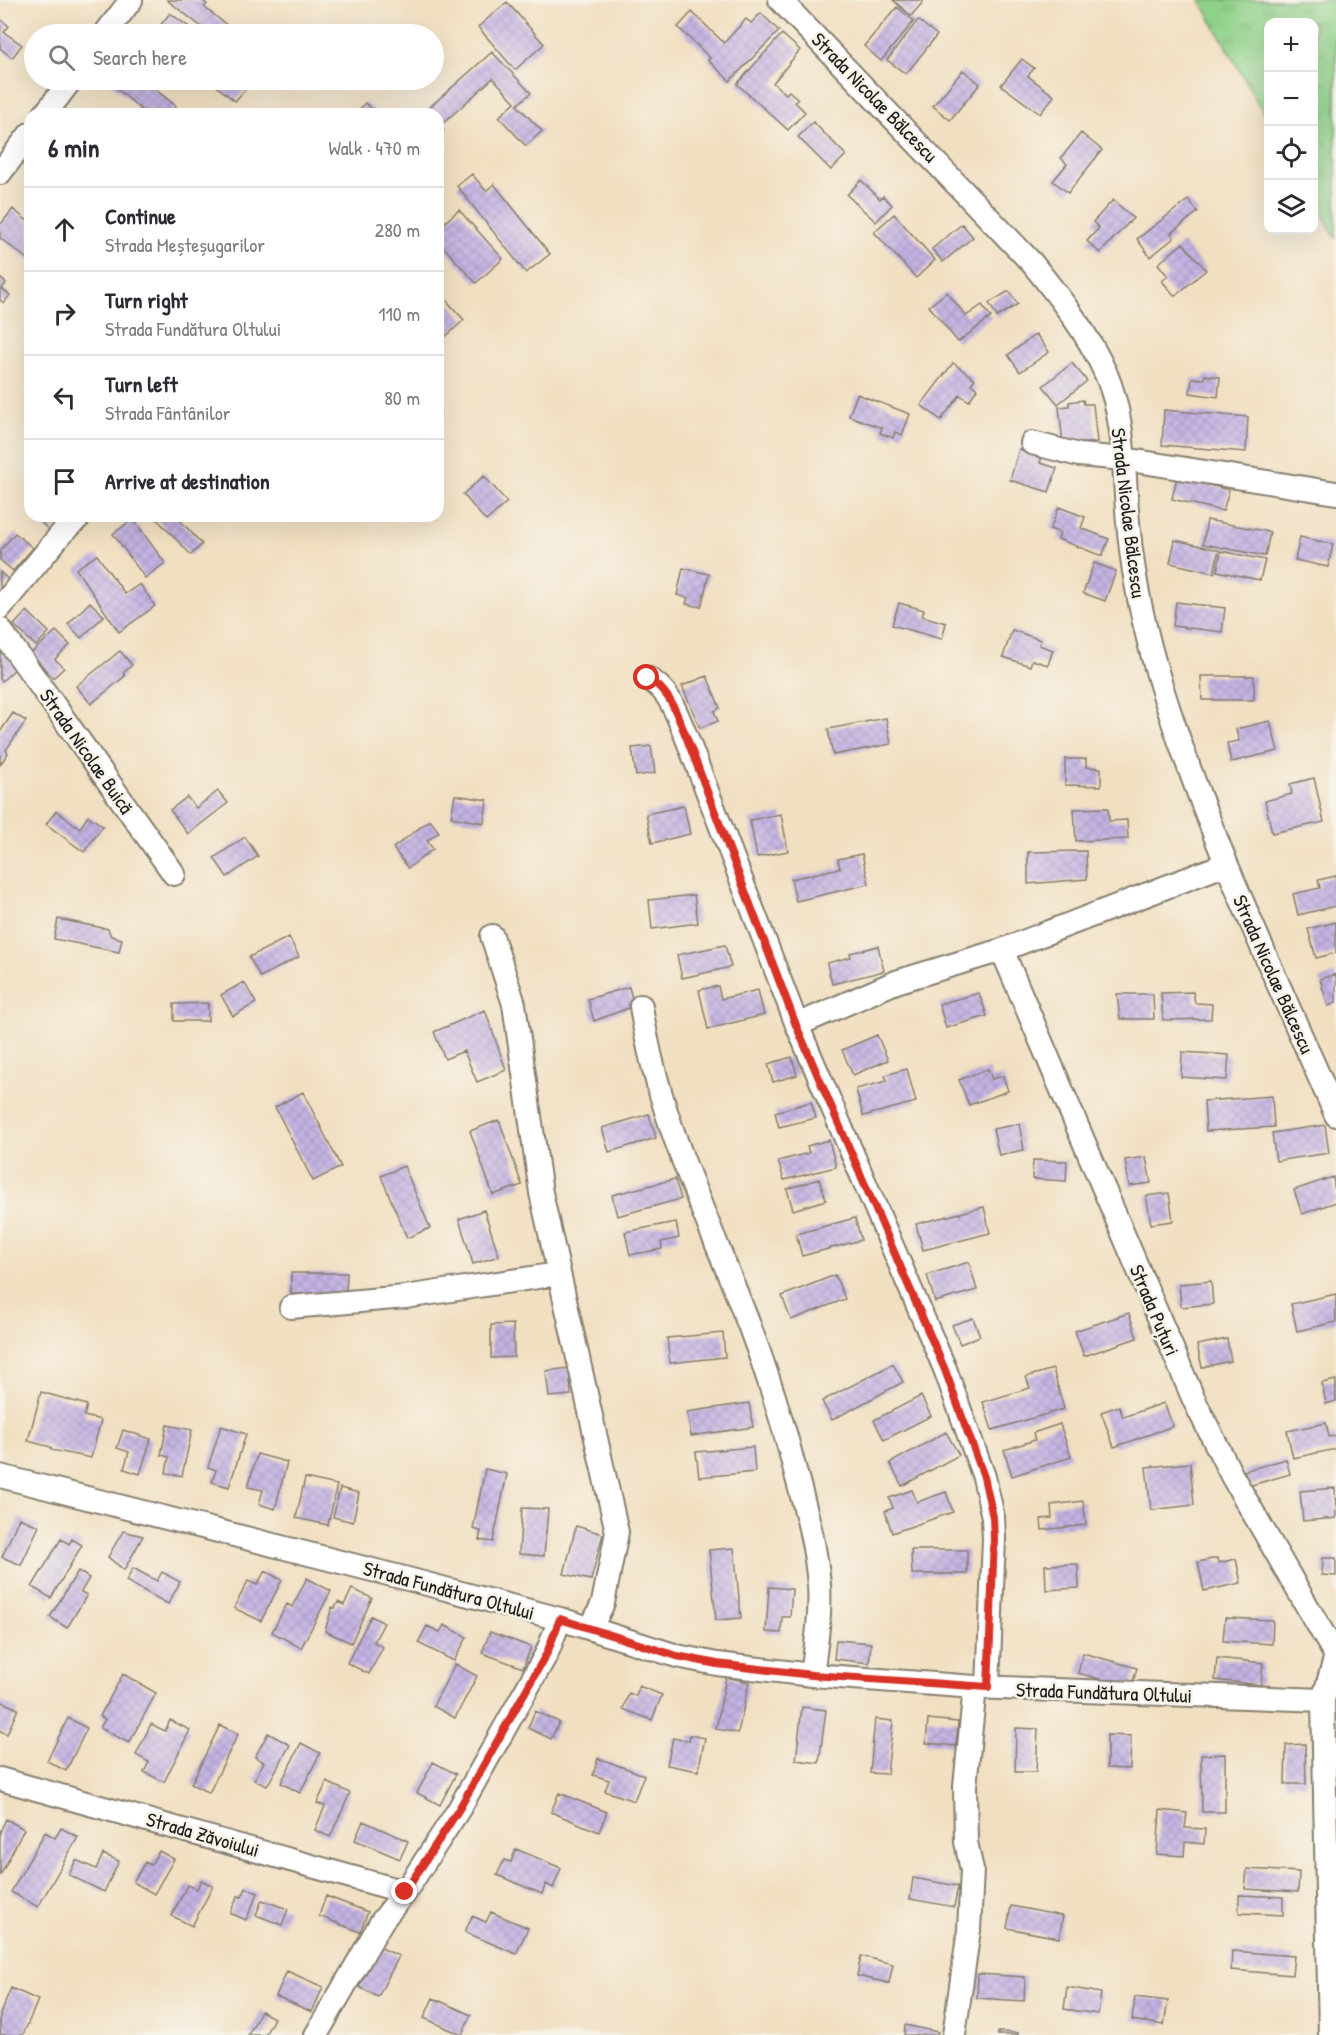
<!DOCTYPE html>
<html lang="en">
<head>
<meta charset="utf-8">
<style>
	:root { --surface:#fff; --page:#f2f2f3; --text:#2b2b33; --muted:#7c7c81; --line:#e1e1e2 }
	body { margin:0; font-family:"Patrick Hand",sans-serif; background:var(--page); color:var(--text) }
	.controls { position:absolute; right:18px; top:18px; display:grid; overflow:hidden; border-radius:12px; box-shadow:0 6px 24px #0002 }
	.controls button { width:54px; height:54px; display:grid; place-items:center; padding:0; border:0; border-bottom:2px solid var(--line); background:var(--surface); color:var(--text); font:30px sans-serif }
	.stop { position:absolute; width:18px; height:18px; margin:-14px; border:4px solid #d93025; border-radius:50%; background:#fff }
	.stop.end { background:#d93025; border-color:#fff; box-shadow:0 2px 6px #0008 }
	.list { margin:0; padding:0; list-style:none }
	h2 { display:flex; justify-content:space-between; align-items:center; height:78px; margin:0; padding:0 24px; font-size:26px }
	h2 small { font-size:20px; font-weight:400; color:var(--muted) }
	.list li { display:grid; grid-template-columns:39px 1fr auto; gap:18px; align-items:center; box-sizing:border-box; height:84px; padding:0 24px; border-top:2px solid var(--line) }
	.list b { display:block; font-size:22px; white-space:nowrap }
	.list p { margin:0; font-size:20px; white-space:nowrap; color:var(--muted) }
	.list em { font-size:20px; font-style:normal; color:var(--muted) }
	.icon { flex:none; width:33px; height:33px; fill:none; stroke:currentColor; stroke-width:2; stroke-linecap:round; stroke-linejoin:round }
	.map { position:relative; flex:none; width:1336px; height:2035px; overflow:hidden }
	.search { position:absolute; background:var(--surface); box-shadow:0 6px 24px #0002; left:24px; top:24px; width:420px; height:66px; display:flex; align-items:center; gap:15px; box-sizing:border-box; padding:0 21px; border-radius:33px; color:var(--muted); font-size:22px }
	.panel { position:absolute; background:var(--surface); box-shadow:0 6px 24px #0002; left:24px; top:108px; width:420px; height:414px; border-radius:18px }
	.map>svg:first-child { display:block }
	.grass { fill:url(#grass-tufts); stroke:#557652; stroke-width:1.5 }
	.building { fill:url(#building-cross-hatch) }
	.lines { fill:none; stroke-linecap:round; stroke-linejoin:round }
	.minor-casing { stroke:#867e6e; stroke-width:26 }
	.minor { stroke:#fff; stroke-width:22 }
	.route { stroke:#d93025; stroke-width:8 }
	.labels { text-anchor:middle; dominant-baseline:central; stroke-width:5; stroke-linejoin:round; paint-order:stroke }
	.street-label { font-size:20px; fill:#1c1c1c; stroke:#f7f3e8 }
</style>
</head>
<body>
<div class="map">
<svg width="1336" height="2035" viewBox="0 0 1336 2035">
	<defs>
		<pattern id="grass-tufts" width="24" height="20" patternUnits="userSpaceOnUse" patternTransform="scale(1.5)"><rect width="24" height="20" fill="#8ed189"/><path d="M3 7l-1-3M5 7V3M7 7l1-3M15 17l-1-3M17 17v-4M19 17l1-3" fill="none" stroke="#7ab376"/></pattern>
		<pattern id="building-cross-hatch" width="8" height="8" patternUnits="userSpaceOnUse" patternTransform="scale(1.5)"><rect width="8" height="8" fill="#c4b3e3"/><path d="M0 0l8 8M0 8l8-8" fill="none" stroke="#a899c2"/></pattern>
	</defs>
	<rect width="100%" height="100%" fill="#f7f3e8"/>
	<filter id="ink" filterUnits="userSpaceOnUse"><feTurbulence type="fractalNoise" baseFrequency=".0167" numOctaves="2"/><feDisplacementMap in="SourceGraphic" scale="12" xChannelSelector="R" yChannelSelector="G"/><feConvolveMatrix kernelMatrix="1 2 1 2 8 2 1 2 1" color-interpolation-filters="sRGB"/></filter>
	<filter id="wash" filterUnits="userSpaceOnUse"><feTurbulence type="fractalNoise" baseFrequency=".008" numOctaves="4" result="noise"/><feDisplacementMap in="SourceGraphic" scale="24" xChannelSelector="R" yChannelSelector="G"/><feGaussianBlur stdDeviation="1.35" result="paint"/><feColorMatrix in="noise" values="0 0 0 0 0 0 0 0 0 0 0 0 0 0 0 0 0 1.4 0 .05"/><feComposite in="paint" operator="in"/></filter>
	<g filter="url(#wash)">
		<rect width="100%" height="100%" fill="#f1dfc1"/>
		<path class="grass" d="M1200,0H1336V239L1314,199V22H1268V121Z"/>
		<g id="blocks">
			<path class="building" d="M167,0H201L207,4L204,7L238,34H211Z
				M893,0H921L923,2L911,16Z
				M507,2L544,44L515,70L478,27Z
				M897,7L914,21L881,61L864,46Z
				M692,12L724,43L746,19L751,23L761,13L779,31L730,81L708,60L710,58L678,27Z
				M170,13L189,27L184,34H169L159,27Z
				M0,19L9,26L4,32L22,45L12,58L0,48Z
				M918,20L937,35L906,74L887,60Z
				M782,34L800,50L773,83L786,94L789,91L798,99L795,102L805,112L788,130L737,84Z
				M492,52L531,93L517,105L542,131L526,146L499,117L515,102L493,78L440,126L444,131L438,136V114H422Z
				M1022,59L1034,68L1028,76L1054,96L1040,114L1001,85Z
				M963,70L980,84L950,120L933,106Z
				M107,80H143L176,106L170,114H146Z
				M209,80H246L251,83L235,101Z
				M365,103L379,114H356Z
				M813,122L846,155L831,170L798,137Z
				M1081,133L1102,150L1068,193L1053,181L1067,164L1061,158Z
				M472,174L486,191L494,184L550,254L526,273L457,186Z
				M861,180L880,199L883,196L892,205L876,222L847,195Z
				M1113,200L1133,218L1100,253L1087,241L1099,228L1093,222Z
				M1188,200L1198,212L1171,233L1174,238L1150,257L1137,239Z
				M13,209L30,223V261L0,238V225Z
				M459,210L503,259L476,283L438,241V228Z
				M894,214L935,260L916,278L874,232Z
				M962,224L973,237L943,262L932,249Z
				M1183,243L1206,270L1175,296L1162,281L1168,276L1158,264Z
				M0,278L6,283L2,289L10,295L4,303L0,300Z
				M438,291L464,320L443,339L438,333Z
				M1009,291L1018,304L997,317L989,303Z
				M947,292L966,316L982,305L991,317L958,342L929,306Z
				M1036,334L1049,352L1020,372L1008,355Z
				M953,363L975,379L971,384L977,389L969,401L960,395L941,420L921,405Z
				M1072,363L1087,381L1058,404L1043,386Z
				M1205,375L1220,377L1218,397L1190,393L1192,378L1204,379Z
				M857,394L910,414L902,435L895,432L893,438L880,433L882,428L849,416Z
				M1083,400L1084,404H1093L1097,442L1063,445L1059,407L1069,406V402Z
				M1164,410L1248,417L1246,452L1162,445Z
				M1019,449L1042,456L1040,463L1057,468L1049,492L1010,480Z
				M484,476L507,502L486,521L463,494Z
				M1177,477L1229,490L1223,511L1172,499Z
				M1059,507L1085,517L1081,528L1109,539L1102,556L1058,539L1060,533L1050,529Z
				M34,516H66L51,532Z
				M154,516H176L202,544L191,555Z
				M133,519L165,563L145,578L113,534Z
				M1207,520L1270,532L1265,556L1203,544Z
				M15,533L33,548L13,571L0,560V551Z
				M1300,537L1333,544L1328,567L1295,560Z
				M1175,540L1219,550L1214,573L1170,563Z
				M1221,551L1265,560L1260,580L1217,571Z
				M97,555L125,594L140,584L155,606L119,632L76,569Z
				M1094,563L1116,571L1105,601L1083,593Z
				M683,568L709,574L701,607L686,604L688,598L677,595Z
				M0,572L10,581L0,592Z
				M90,602L104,616L81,638L68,624Z
				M1176,602L1225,608L1222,632L1173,626Z
				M899,603L924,610L922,616L946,623L942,639L892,625Z
				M27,611L49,632L36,646L14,625Z
				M1012,630L1041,640L1039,645L1053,650L1048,665L1032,660L1030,666L1003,657Z
				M56,631L70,645L55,659L64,668L53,678L31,653Z
				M0,649L17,667L2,681L0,679Z
				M120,651L132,665L123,673L125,676L91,704L76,686Z
				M707,676L720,708L714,711L718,721L700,728L682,686Z
				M1201,676H1254V700H1202Z
				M13,713L26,721L6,750L8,753L0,765V732Z
				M886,718L891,744L833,755L828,729Z
				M1270,721L1278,751L1231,762L1227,743L1239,741L1236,729Z
				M651,746L655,773L636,776L632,748Z
				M1065,759H1086V767L1101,768V786L1065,785Z
				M1314,778L1324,822L1272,833L1265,801L1292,794L1290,784Z
				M218,791L228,803L188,834L170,810L187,797L196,808Z
				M455,795L487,800L484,823L451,817Z
				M684,806L690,834L652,843L646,814Z
				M1108,808L1109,821L1127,820L1128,839L1076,841L1074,809Z
				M56,811L80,828L88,816L103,826L84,852L46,824Z
				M781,814L788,851L757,857L750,820Z
				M430,820L439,832L427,841L433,849L408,868L393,848Z
				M245,837L258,856L227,877L214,858Z
				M1086,851L1087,879L1028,884V852Z
				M862,854L869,884L796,901L791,879L840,868L838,859Z
				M1336,876V906L1298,915L1293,894L1320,888L1318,880Z
				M694,895L698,923L652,929L649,900Z
				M58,919L108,929L111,936L122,939L119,952L54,939Z
				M1336,922V953L1316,958L1308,929Z
				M289,937L299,957L260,977L249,957Z
				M725,945L731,967L682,978L677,955Z
				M878,946L884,971L832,984L827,963L851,957L850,953Z
				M1336,974V1003L1328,1006L1320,979Z
				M244,982L256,1003L233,1016L221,995Z
				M718,986L721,999L758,990L764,1015L708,1029L699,990Z
				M629,987L634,1006L594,1021L588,999Z
				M1193,992L1195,1003L1212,1004L1211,1019L1163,1020L1161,993Z
				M979,993L987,1016L946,1028L939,1004Z
				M1117,994H1153L1154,1019H1120Z
				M208,1003V1021H174V1004Z
				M485,1010L506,1070L477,1082L464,1051L445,1059L434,1032Z
				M877,1035L888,1060L853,1075L842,1050Z
				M1182,1052L1229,1055L1227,1080L1181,1077Z
				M792,1057L797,1075L773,1082L768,1064Z
				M907,1069L916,1102L863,1116L856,1089L887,1081L885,1075Z
				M988,1069L992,1079L1003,1076L1008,1091L969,1105L959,1080Z
				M303,1092L341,1167L313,1181L275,1107Z
				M1272,1096L1274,1127L1206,1131L1204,1101Z
				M811,1102L816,1118L779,1127L775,1112Z
				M649,1114L656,1138L609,1152L602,1128Z
				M499,1120L522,1185L493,1195L470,1131Z
				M1019,1124L1024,1150L999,1155L993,1129Z
				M1325,1125L1329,1153L1276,1161L1272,1133Z
				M829,1140L836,1167L784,1180L778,1161L809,1153L807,1146Z
				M1146,1157L1151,1183L1129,1186L1125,1160Z
				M1033,1160L1067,1161L1066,1181L1032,1179Z
				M404,1166L430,1228L407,1238L381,1176Z
				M1333,1177L1336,1202L1302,1214L1294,1190Z
				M675,1179L681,1199L617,1216L612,1195Z
				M819,1179L826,1200L793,1210L787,1189Z
				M1169,1193L1173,1221L1151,1224L1146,1196Z
				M984,1207L990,1233L923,1250L916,1224Z
				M484,1210L499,1256L473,1264L459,1219Z
				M855,1218L861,1240L802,1256L796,1234Z
				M676,1222L679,1238L661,1242L662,1249L630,1255L625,1232Z
				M969,1262L977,1290L935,1302L927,1275Z
				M291,1273H347L346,1293L291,1294Z
				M835,1275L845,1299L791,1320L782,1296Z
				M1211,1281L1213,1304L1181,1307L1179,1284Z
				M1336,1294V1322L1297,1331L1291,1304Z
				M1129,1313L1137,1338L1084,1356L1075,1331Z
				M973,1318L980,1336L960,1344L952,1325Z
				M513,1324L514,1357L491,1358V1325Z
				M723,1333L725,1357L670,1363L667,1338Z
				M1227,1339L1231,1361L1202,1367L1197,1345Z
				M893,1364L903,1382L832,1420L822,1401Z
				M569,1368L571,1395L549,1397L546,1371Z
				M1053,1369L1064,1409L992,1430L983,1402L1030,1388L1026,1377Z
				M1336,1380V1401L1326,1404L1322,1383Z
				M41,1392L87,1405L84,1416L101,1420L91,1458L51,1450V1447L28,1441Z
				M921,1396L931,1416L884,1440L874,1420Z
				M749,1403L753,1427L691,1436L687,1412Z
				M1164,1403L1173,1426L1114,1447L1101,1412L1119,1406L1123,1417Z
				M1326,1423L1329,1437L1336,1436V1449L1293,1458L1287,1431Z
				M1060,1424L1071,1457L1012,1476L1004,1450L1035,1440L1033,1433Z
				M167,1425L192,1430L182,1476L166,1473L169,1457L161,1455Z
				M221,1426L246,1434L229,1487L212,1482L216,1470L208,1467Z
				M123,1430L151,1439L140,1474L124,1469L129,1452L117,1448Z
				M946,1432L959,1455L902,1486L890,1463Z
				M753,1447L755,1472L699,1477L696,1452Z
				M257,1454L287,1462L275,1509L259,1504L263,1490L248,1487Z
				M1286,1459L1290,1474L1248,1486L1244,1471Z
				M1190,1463L1194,1505L1151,1510L1146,1467Z
				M485,1469L507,1474L493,1542L479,1540L481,1531L473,1529Z
				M305,1478L337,1485L328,1525L296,1518Z
				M340,1488L359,1493L353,1522L333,1517Z
				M1335,1488L1336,1518L1303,1521L1300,1491Z
				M912,1490L917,1502L946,1492L953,1512L892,1533L885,1511L893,1508L889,1498Z
				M1083,1501L1086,1525L1042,1530L1041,1519L1052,1518L1051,1505Z
				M522,1508L548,1509L544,1556L519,1554Z
				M19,1518L39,1526L21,1565L2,1557Z
				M576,1526L603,1534L591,1580L564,1574Z
				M123,1531L143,1536L124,1570L108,1557Z
				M61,1539L69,1544L72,1539L82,1545L51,1598L32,1587Z
				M734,1548L741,1618L716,1620L709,1550Z
				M911,1550H967V1574H912Z
				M1217,1558L1218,1563L1236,1559L1241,1583L1204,1591L1198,1562Z
				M1323,1558H1336V1576L1322,1575Z
				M1078,1564L1079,1588L1046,1590L1045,1565Z
				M133,1568L157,1581L162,1572L180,1582L168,1604L126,1581Z
				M78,1571L89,1578L81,1592L87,1595L67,1628L50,1617Z
				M265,1571L282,1580L261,1621L234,1608L248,1581L257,1585Z
				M307,1578L331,1591L301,1648L272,1632L287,1604L292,1607Z
				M769,1587L792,1589L790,1617H782L781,1633L766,1632Z
				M352,1589L372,1598L351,1643L325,1631L332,1607L335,1608L338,1602L344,1605Z
				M371,1616L384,1623L374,1642L383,1647L369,1674L347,1663Z
				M1225,1618L1273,1620L1272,1644L1223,1641Z
				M444,1625L467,1637L454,1661L418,1643L427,1626L440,1632Z
				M490,1632L531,1647L523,1668L482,1653Z
				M836,1640L871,1643L869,1663L834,1659Z
				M1083,1653L1137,1668L1131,1688L1078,1673Z
				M1217,1658L1263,1663L1261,1685L1215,1680Z
				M455,1664L477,1676L455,1718L433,1706Z
				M123,1674L156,1693L129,1743L100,1728L105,1719L100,1716Z
				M726,1677L749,1682L738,1733L716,1729Z
				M639,1686L662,1695L652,1720L623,1709L629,1693L636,1696Z
				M0,1701L18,1709L7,1734L0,1731Z
				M802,1707L826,1710L819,1763L796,1760Z
				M535,1711L559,1722L551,1739L528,1728Z
				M68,1718L87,1728L66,1771L47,1761Z
				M875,1719L893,1721L887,1774L870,1773Z
				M928,1719L958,1722L956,1746L926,1743Z
				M170,1720L190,1730L164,1782L144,1772L149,1762L136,1755L151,1724L165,1731Z
				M220,1725L238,1734L209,1793L191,1784Z
				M1016,1728L1038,1729L1036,1772H1015Z
				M268,1733L290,1745L267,1786L254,1780L264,1762L255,1757Z
				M690,1735L705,1738L698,1771L667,1765L673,1738L689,1741Z
				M1107,1735L1131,1736L1130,1769L1107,1768Z
				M301,1743L320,1753L300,1793L281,1783Z
				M1305,1744L1306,1784H1285L1286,1745Z
				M1225,1754V1812H1202L1201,1755Z
				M598,1758L644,1775L634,1801L605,1791L609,1780L593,1775Z
				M433,1762L456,1774L440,1805L417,1793Z
				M327,1782L350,1793L330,1837L315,1830L325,1806L317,1803Z
				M559,1793L607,1812L599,1832L551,1812Z
				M1160,1810L1187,1813L1185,1828L1205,1829L1204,1844L1185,1842L1184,1856L1157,1854Z
				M6,1819L24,1829L0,1876V1832Z
				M363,1821L408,1841L400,1859L355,1840Z
				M61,1828L78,1837L38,1907L11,1892L45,1832L55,1838Z
				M516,1849L561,1868L553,1888L546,1884L542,1894L497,1875L504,1860L511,1862Z
				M159,1851L174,1859L154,1894L133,1882L145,1862L151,1865Z
				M103,1854L119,1861L104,1892L69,1875L76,1860L96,1869Z
				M1247,1869L1299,1872L1298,1892L1245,1889Z
				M913,1878L958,1886L954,1907L910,1899Z
				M201,1880L213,1886L192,1926L172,1916L187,1885L197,1889Z
				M246,1888L258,1893L246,1920L230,1913L238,1896L242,1897Z
				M1239,1895L1283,1897V1915L1239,1913Z
				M326,1896L368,1912L360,1932L319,1916Z
				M262,1900L288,1909L282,1925L256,1915Z
				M1011,1906L1063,1916L1059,1938L1007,1928Z
				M491,1912L528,1928L516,1954L465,1932L472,1916L486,1922Z
				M379,1947L399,1956L378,1997L359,1987Z
				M1232,1951L1294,1956L1292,1975L1231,1970Z
				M861,1956L893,1964L889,1983L857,1976Z
				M287,1971L323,1987L312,2012L276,1996Z
				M978,1974L1025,1977L1024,2001L977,1998Z
				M1067,1987L1101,1993L1098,2014L1064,2009Z
				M11,1988L38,2000L23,2035H0V2014Z
				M1135,1997L1168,2001L1164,2025L1132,2020Z
				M433,1998L471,2015L462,2035L424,2018Z
				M261,2011L274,2018L265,2035H248Z
				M905,2025L938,2032L937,2035H904Z
				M998,2032L1018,2033V2035H998Z"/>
		</g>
	</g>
	<g filter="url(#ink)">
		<use href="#blocks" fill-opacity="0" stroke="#867e6e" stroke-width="1.5"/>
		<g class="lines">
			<defs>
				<path id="minor" d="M780,0L1032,263C1060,298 1088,333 1106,374C1127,422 1123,481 1129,532C1134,584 1146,636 1161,685C1207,833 1274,973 1336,1115
					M105,34L131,0
					M45,114L71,80
					M0,173L30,134
					M1032,443L1079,455L1124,459L1336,493
					M0,608L61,534L80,516
					M0,629L174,874
					M647,678C670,690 676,713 686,736L797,1025L945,1369L984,1477L993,1517L994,1539L988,1687
					M492,936L514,1004L541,1193L617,1532L603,1603L591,1628
					M1002,950L1194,1400L1232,1476L1336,1656
					M641,1006C656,1109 700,1201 738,1297C762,1356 782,1417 797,1478C807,1514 816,1548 819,1585C821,1615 816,1645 812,1675
					M797,1025L896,982L1002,950L1226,864
					M291,1307L405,1297L558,1274
					M0,1476L404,1578L560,1619L677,1656L717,1664L812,1675L975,1687L1323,1700
					M0,1779L405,1892
					M316,2035L382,1921L405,1892L459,1809L547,1653L560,1619
					M954,2035L969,1930L972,1870L966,1842L965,1786L975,1687
					M1330,2035L1323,1700L1336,1656"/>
			</defs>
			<use href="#minor" class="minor-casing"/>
			<use href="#minor" class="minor"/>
		</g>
	</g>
	<g class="lines" filter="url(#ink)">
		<path class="route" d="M405,1892L459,1809L547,1653L560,1619L677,1656L717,1664L812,1675L988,1687L994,1539L993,1517L984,1477L945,1370L796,1025L686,736C676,713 670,690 647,678"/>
	</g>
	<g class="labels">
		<g class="street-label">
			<text transform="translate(875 97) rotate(46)">Strada Nicolae Bălcescu</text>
			<text transform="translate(1129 513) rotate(83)">Strada Nicolae Bălcescu</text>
			<text transform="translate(87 751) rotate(55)">Strada Nicolae Buică</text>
			<text transform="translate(1274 974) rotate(66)">Strada Nicolae Bălcescu</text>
			<text transform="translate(1155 1310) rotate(67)">Strada Puțuri</text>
			<text transform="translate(449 1590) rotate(15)">Strada Fundătura Oltului</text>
			<text transform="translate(1104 1692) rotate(2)">Strada Fundătura Oltului</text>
			<text transform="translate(203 1834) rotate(16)">Strada Zăvoiului</text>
		</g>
	</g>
</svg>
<div class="controls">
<button>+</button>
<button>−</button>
<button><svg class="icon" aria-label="locate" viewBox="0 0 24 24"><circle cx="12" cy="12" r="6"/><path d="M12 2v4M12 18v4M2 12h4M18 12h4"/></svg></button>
<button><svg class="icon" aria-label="layers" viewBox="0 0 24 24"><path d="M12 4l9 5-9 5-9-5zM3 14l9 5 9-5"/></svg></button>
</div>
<div class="stop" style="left:647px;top:678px"></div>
<div class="stop end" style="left:405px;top:1892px"></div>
<div class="search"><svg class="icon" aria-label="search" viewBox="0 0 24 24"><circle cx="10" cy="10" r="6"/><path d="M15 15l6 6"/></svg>Search here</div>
<section class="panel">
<h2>6 min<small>Walk · 470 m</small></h2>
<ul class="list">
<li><svg class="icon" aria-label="ahead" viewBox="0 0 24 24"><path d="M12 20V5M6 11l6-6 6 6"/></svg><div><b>Continue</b><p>Strada Meșteșugarilor</p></div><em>280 m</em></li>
<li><svg class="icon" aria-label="right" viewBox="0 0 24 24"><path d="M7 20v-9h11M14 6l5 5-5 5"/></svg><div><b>Turn right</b><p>Strada Fundătura Oltului</p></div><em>110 m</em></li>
<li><svg class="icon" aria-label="left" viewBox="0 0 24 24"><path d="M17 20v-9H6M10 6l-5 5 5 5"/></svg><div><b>Turn left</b><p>Strada Fântânilor</p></div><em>80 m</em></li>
<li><svg class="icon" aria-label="arrive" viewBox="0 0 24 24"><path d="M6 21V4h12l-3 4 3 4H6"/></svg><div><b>Arrive at destination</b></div></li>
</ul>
</section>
</div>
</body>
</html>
